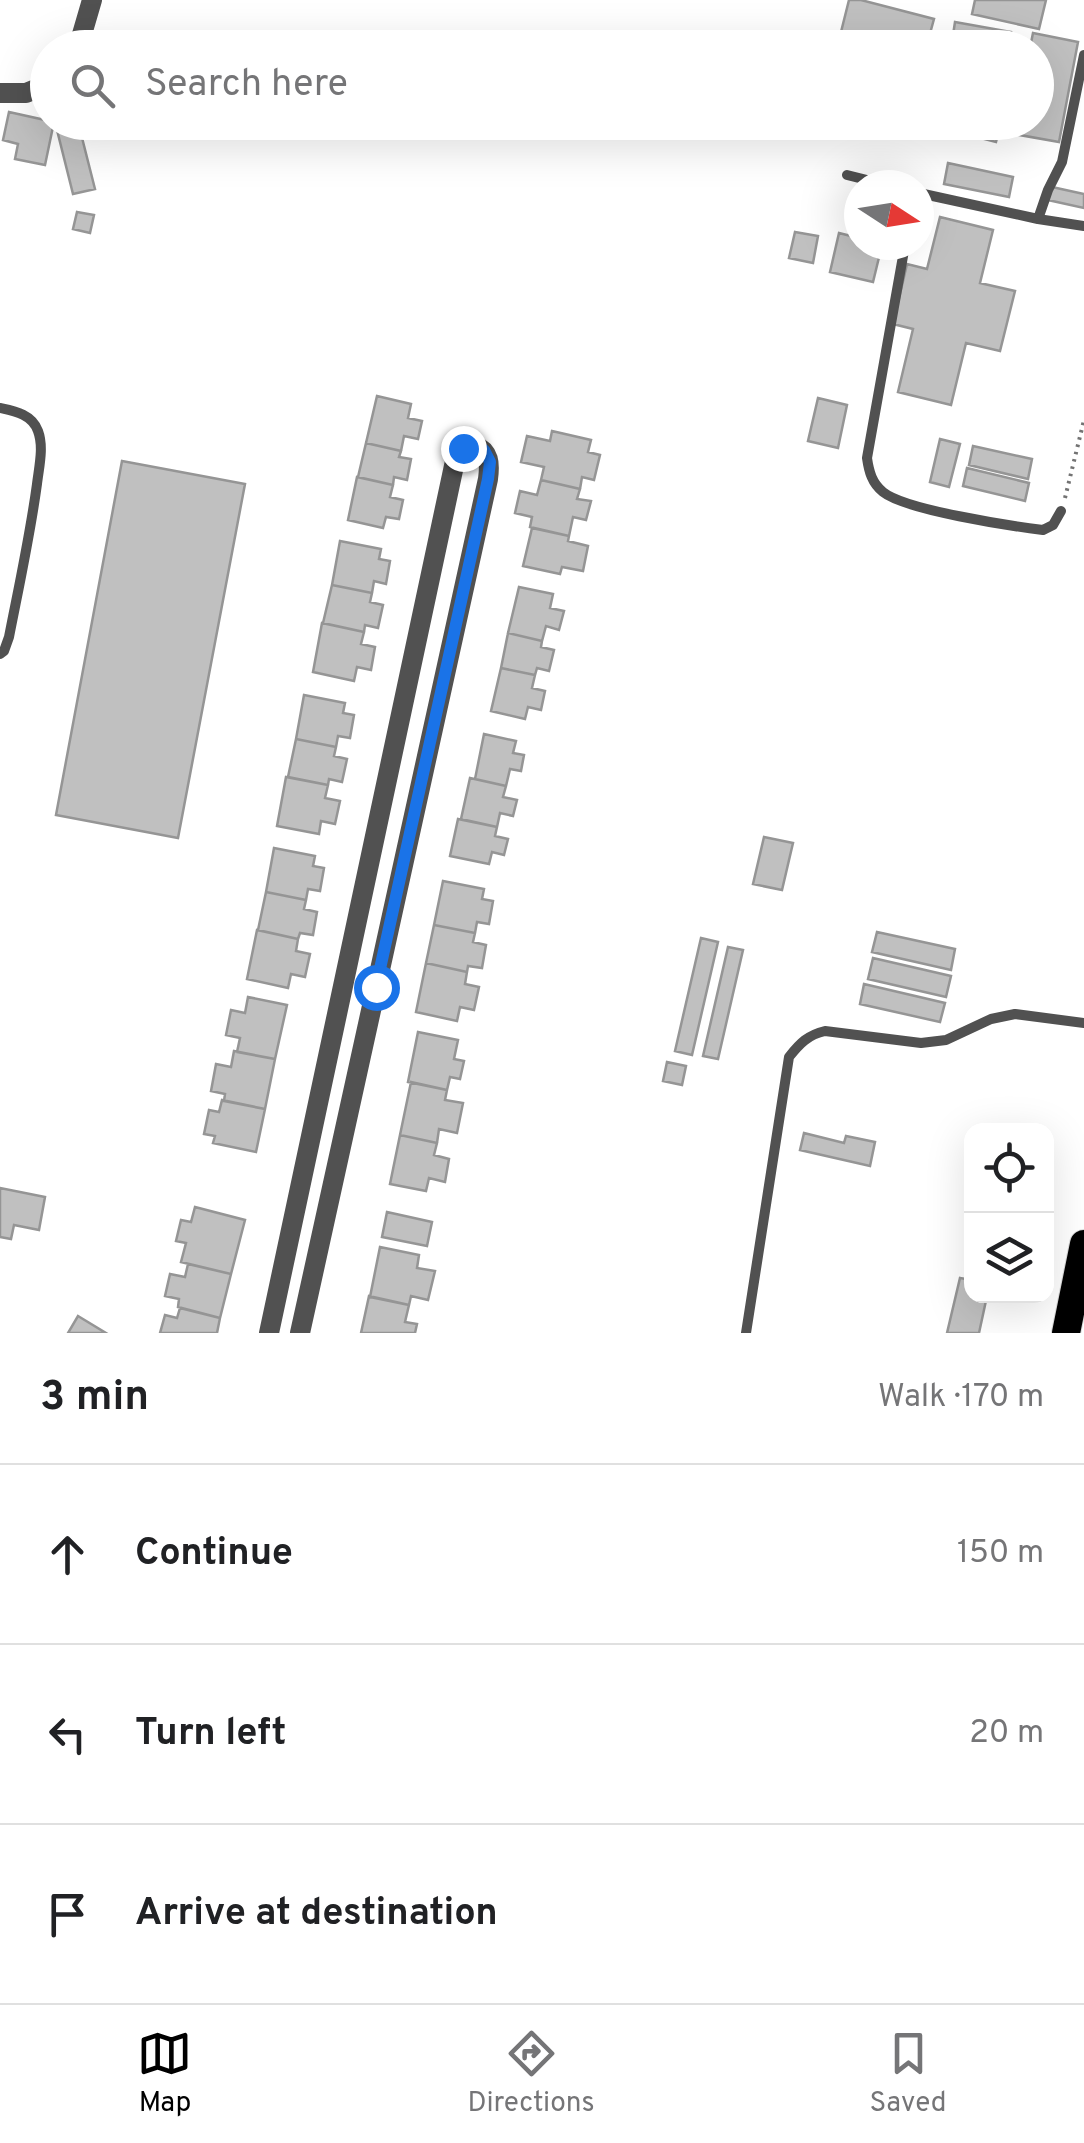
<!DOCTYPE html>
<html lang="en">
<head>
<meta charset="utf-8">
<style>
	:root { --surface:#fff; --page:#f2f2f2; --text:#202124; --muted:#757577; --line:#e0e0e0; --accent:#000 }
	body { margin:0; font-family:Overpass,sans-serif; background:var(--page); color:var(--text) }
	.controls { position:absolute; right:30px; bottom:30px; display:grid; overflow:hidden; border-radius:20px; box-shadow:0 10px 40px #0002 }
	.controls button { width:90px; height:90px; display:grid; place-items:center; padding:0; border:0; border-bottom:2px solid var(--line); background:var(--surface); color:var(--text); font:50px sans-serif }
	.compass { position:absolute; left:844px; top:170px; width:90px; height:90px; border-radius:50%; background:var(--surface); box-shadow:0 10px 40px #0002; rotate:102deg }
	.stop { position:absolute; width:30px; height:30px; margin:-22px; border:8px solid #1a73e8; border-radius:50%; background:#fff }
	.stop.end { background:#1a73e8; border-color:#fff; box-shadow:0 2px 10px #0008 }
	.list { margin:0; padding:0; list-style:none }
	h2 { display:flex; justify-content:space-between; align-items:center; height:130px; margin:0; padding:0 40px; font-size:42px }
	h2 small { font-size:32px; font-weight:400; color:var(--muted) }
	.list li { display:grid; grid-template-columns:65px 1fr auto; gap:30px; align-items:center; box-sizing:border-box; height:180px; padding:0 40px; border-top:2px solid var(--line) }
	.list b { display:block; font-size:38px; white-space:nowrap }
	.list em { font-size:32px; font-style:normal; color:var(--muted) }
	.icon { flex:none; width:55px; height:55px; fill:none; stroke:currentColor; stroke-width:2; stroke-linecap:round; stroke-linejoin:round }
	.map { position:relative; flex:none; width:1084px; height:1333px; overflow:hidden }
	.search { position:absolute; background:var(--surface); box-shadow:0 10px 40px #0002; left:30px; right:30px; top:30px; height:110px; display:flex; align-items:center; gap:25px; box-sizing:border-box; padding:0 35px; border-radius:55px; color:var(--muted); font-size:38px }
	.sheet { height:670px; background:var(--surface) }
	nav { display:flex; justify-content:space-around; align-items:center; box-sizing:border-box; height:140px; border-top:2px solid var(--line); background:var(--surface); font-size:28px; color:var(--muted) }
	nav a { display:grid; justify-items:center; gap:5px }
	nav .on { color:var(--accent) }
	.map>svg:first-child { display:block }
	.building { fill:#c0c0c0; stroke:#959595; stroke-width:2.5 }
	.lines { fill:none; stroke-linecap:round; stroke-linejoin:round }
	.trunk-casing { stroke:#dbdbdb; stroke-width:30 }
	.path { stroke:#737373; stroke-width:4; stroke-dasharray:2.5 5; stroke-linecap:butt }
	.service { stroke:#515151; stroke-width:10 }
	.minor { stroke:#515151; stroke-width:20 }
	.trunk { stroke:#000; stroke-width:28 }
	.route { stroke:#1a73e8; stroke-width:12 }
</style>
</head>
<body>
<div class="map">
<svg width="1084" height="1333" viewBox="0 0 1084 1333">
	<rect width="100%" height="100%" fill="#fff"/>
	<path class="building" d="M849,0H861L934,19L926,48H837Z
		M975,0H1046L1039,29L972,14Z
		M955,22L1011,32L1009,48H951Z
		M1033,33L1078,42L1059,142L1014,134L1016,122H1036V48H1030Z
		M109,34L143,41L142,48H106Z
		M9,112L54,122L45,165L15,159L18,144L3,140Z
		M55,122H78L95,189L73,194Z
		M928,122H954L951,137L926,132Z
		M976,122H1001L996,142L973,136Z
		M948,163L1013,177L1009,197L944,184Z
		M1052,187L1084,194V208L1048,200Z
		M77,212L94,215L90,233L73,229Z
		M940,217L993,230L980,283L1015,291L1000,351L966,343L951,405L898,392L913,329L893,324L907,264L927,269Z
		M795,232L818,236L813,263L789,258Z
		M839,233L859,238V245H882L873,282L830,272Z
		M377,396L411,404L408,418L422,421L418,439L404,436L401,451L366,443Z
		M818,398L847,405L838,448L808,441Z
		M552,431L591,440L588,452L600,455L594,480L582,477L580,489L541,480L544,467L521,462L527,436L550,441Z
		M940,439L960,444L949,487L930,482Z
		M366,443L401,451L399,457L411,459L407,480L394,477L393,485L358,477Z
		M973,446L1032,459L1028,479L969,465Z
		M122,461L245,484L178,838L56,815Z
		M967,468L1029,483L1025,501L963,486Z
		M357,477L393,485L390,497L403,500L399,519L386,517L383,528L348,520Z
		M541,480L580,489L577,499L591,501L586,520L573,517L569,536L530,527L532,517L515,513L520,491L537,495Z
		M532,528L569,536L568,541L588,546L583,571L562,567L560,574L523,566Z
		M340,541L381,549L379,559L390,561L386,584L374,581L372,593L332,585Z
		M332,585L372,593L370,602L383,605L378,628L365,625L364,632L323,623Z
		M519,587L553,594L550,608L564,611L559,630L546,626L542,641L508,633Z
		M322,623L364,632L361,644L375,647L371,670L357,667L354,681L313,672Z
		M508,633L542,641L541,647L554,650L549,671L537,668L535,675L501,668Z
		M501,668L535,675L532,688L545,691L541,710L528,707L525,719L491,711Z
		M304,695L345,703L343,713L354,715L350,738L338,736L336,747L296,739Z
		M484,734L516,741L513,753L524,755L521,771L510,769L506,786L475,779Z
		M296,739L336,747L334,756L347,759L342,782L329,779L328,785L288,777Z
		M286,777L328,785L325,798L340,801L335,824L321,821L319,834L277,826Z
		M470,778L506,786L503,797L517,800L513,816L500,813L497,827L461,819Z
		M458,819L497,827L495,836L508,839L504,855L492,852L489,864L450,856Z
		M764,837L793,843L782,890L753,884Z
		M274,848L315,856L313,866L324,868L320,891L308,889L306,900L266,892Z
		M443,881L484,889L482,899L493,901L489,924L477,922L475,933L434,925Z
		M266,892L306,900L304,909L317,912L313,935L300,933L298,939L258,930Z
		M434,925L475,933L473,942L486,945L482,968L468,966L467,972L426,963Z
		M257,930L298,939L296,951L310,954L305,977L291,974L288,988L247,979Z
		M877,932L955,949L951,970L872,952Z
		M701,938L718,942L692,1055L675,1051Z
		M728,947L743,950L718,1059L703,1056Z
		M873,958L951,976L946,997L868,979Z
		M426,963L467,972L465,984L479,987L474,1010L460,1007L457,1021L416,1012Z
		M864,984L945,1003L940,1022L860,1004Z
		M248,997L287,1005L275,1059L237,1052L240,1038L226,1035L231,1010L245,1013Z
		M418,1032L458,1040L454,1059L464,1061L460,1079L450,1077L447,1090L408,1082Z
		M234,1051L275,1059L265,1109L224,1101L225,1094L211,1091L216,1064L231,1067Z
		M667,1062L686,1066L682,1085L663,1081Z
		M411,1082L447,1090L445,1100L463,1103L457,1133L439,1129L437,1143L400,1135Z
		M222,1100L265,1109L256,1152L213,1143L215,1136L204,1134L209,1110L219,1112Z
		M804,1133L844,1143L846,1136L875,1142L870,1166L800,1150Z
		M400,1135L437,1143L434,1155L449,1159L445,1182L429,1178L426,1191L390,1184Z
		M0,1188L45,1197L39,1230L14,1225L11,1239L0,1237Z
		M195,1207L245,1220L231,1274L181,1262L186,1243L176,1241L181,1220L191,1222Z
		M387,1212L432,1222L427,1246L382,1237Z
		M380,1247L419,1255L417,1268L435,1271L428,1300L411,1296L409,1305L370,1297Z
		M188,1264L231,1274L220,1318L178,1307L179,1299L165,1296L170,1274L185,1277Z
		M960,1278L972,1280V1296H987L979,1333H947Z
		M369,1296L409,1305L405,1322L417,1324L415,1333H361Z
		M180,1308L220,1318L217,1333H160L165,1315L177,1318Z
		M78,1316L106,1333H68Z"/>
	<g class="lines">
		<defs>
			<path id="trunk" d="M1066,1333L1084,1244"/>
		</defs>
		<use href="#trunk" class="trunk-casing"/>
		<path class="path" d="M1065,498L1084,420"/>
		<path class="service" d="M847,175L887,185
			M919,193L1038,219L1084,226
			M1038,219L1048,190L1062,162L1084,55
			M905,245L867,458C869,472 872,483 883,492C905,510 1011,526 1043,530L1053,525L1061,511
			M0,408C14,411 32,414 38,431C44,447 39,467 37,484C30,536 19,586 9,637L4,651L0,654
			M746,1333L789,1057C800,1043 808,1035 825,1031L921,1043L946,1040L991,1019L1015,1014L1084,1023"/>
		<path class="minor" d="M78,48L92,0
			M0,93H26L48,84
			M269,1333L455,461L459,451L474,445C490,451 490,464 488,479L300,1333"/>
		<use href="#trunk" class="trunk"/>
	</g>
	<g class="lines">
		<path class="route" d="M376,987L488,479L490,462L484,450L474,446L463,448"/>
	</g>
</svg>
<div class="controls">
<button><svg class="icon" aria-label="locate" viewBox="0 0 24 24"><circle cx="12" cy="12" r="6"/><path d="M12 2v4M12 18v4M2 12h4M18 12h4"/></svg></button>
<button><svg class="icon" aria-label="layers" viewBox="0 0 24 24"><path d="M12 4l9 5-9 5-9-5zM3 14l9 5 9-5"/></svg></button>
</div>
<svg class="compass" viewBox="-18 -18 36 36"><path d="M0-13l5 13h-10z" fill="#e53935"/><path d="M0 13l5-13h-10z" fill="#757577"/></svg>
<div class="stop" style="left:376px;top:987px"></div>
<div class="stop end" style="left:463px;top:448px"></div>
<div class="search"><svg class="icon" aria-label="search" viewBox="0 0 24 24"><circle cx="10" cy="10" r="6"/><path d="M15 15l6 6"/></svg>Search here</div>
</div>
<section class="sheet">
<h2>3 min<small>Walk · 170 m</small></h2>
<ul class="list">
<li><svg class="icon" aria-label="ahead" viewBox="0 0 24 24"><path d="M12 20V5M6 11l6-6 6 6"/></svg><div><b>Continue</b></div><em>150 m</em></li>
<li><svg class="icon" aria-label="left" viewBox="0 0 24 24"><path d="M17 20v-9H6M10 6l-5 5 5 5"/></svg><div><b>Turn left</b></div><em>20 m</em></li>
<li><svg class="icon" aria-label="arrive" viewBox="0 0 24 24"><path d="M6 21V4h12l-3 4 3 4H6"/></svg><div><b>Arrive at destination</b></div></li>
</ul>
</section>
<nav>
<a class="on"><svg class="icon" aria-label="map" viewBox="0 0 24 24"><path d="M3 6l6-2 6 2 6-2v14l-6 2-6-2-6 2zM9 4v14M15 6v14"/></svg>Map</a>
<a><svg class="icon" aria-label="directions" viewBox="0 0 24 24"><path d="M12 3l9 9-9 9-9-9zM9 14v-3h6M13 9l2 2-2 2"/></svg>Directions</a>
<a><svg class="icon" aria-label="saved" viewBox="0 0 24 24"><path d="M7 4h10v16l-5-4-5 4z"/></svg>Saved</a>
</nav>
</body>
</html>
